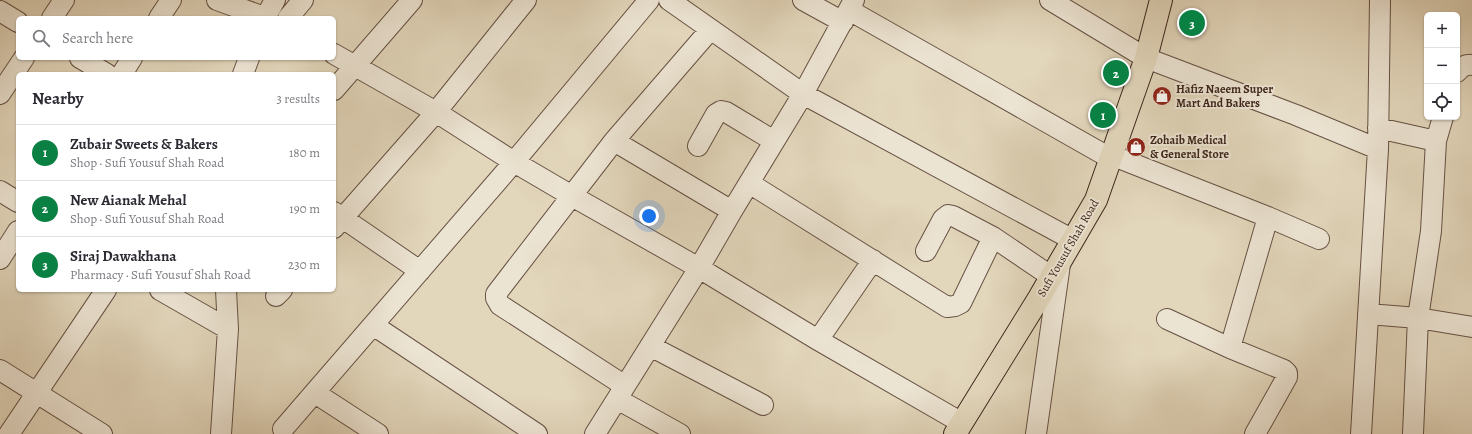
<!DOCTYPE html>
<html lang="en">
<head>
<meta charset="utf-8">
<style>
	:root { --surface:#fff; --page:#f2f2f3; --text:#2b2b33; --muted:#7c7c81; --line:#e1e1e2; --accent:#0b8043 }
	body { margin:0; font-family:Alegreya,serif; background:var(--page); color:var(--text) }
	.controls { position:absolute; right:12px; top:12px; display:grid; overflow:hidden; border-radius:6px; box-shadow:0 1px 3px #0004 }
	.controls button { width:36px; height:36px; display:grid; place-items:center; padding:0; border:0; border-bottom:1px solid var(--line); background:var(--surface); color:var(--text); font:20px sans-serif }
	.you { position:absolute; left:649px; top:216px; width:14px; height:14px; margin:-10px; border:3px solid #fff; border-radius:50%; background:#1a73e8; box-shadow:0 0 0 6px #1a73e833 }
	.badge { display:grid; place-items:center; width:26px; height:26px; border-radius:50%; background:var(--accent); color:#fff; font-size:13px; font-weight:700 }
	.pin { position:absolute; translate:-50% -50%; border:2px solid #fff; box-shadow:0 1px 4px #0006 }
	.list { margin:0; padding:0; list-style:none }
	h2 { display:flex; justify-content:space-between; align-items:center; height:52px; margin:0; padding:0 16px; font-size:17px }
	h2 small { font-size:13px; font-weight:400; color:var(--muted) }
	.list li { display:grid; grid-template-columns:26px 1fr auto; gap:12px; align-items:center; box-sizing:border-box; height:56px; padding:0 16px; border-top:1px solid var(--line) }
	.list b { display:block; font-size:15px; white-space:nowrap }
	.list p { margin:0; font-size:13px; white-space:nowrap; color:var(--muted) }
	.list em { font-size:13px; font-style:normal; color:var(--muted) }
	.icon { flex:none; width:22px; height:22px; fill:none; stroke:currentColor; stroke-width:2; stroke-linecap:round; stroke-linejoin:round }
	.map { position:relative; flex:none; width:1472px; height:434px; overflow:hidden }
	.search { position:absolute; background:var(--surface); box-shadow:0 1px 3px #0004; left:16px; top:16px; width:320px; height:44px; display:flex; align-items:center; gap:10px; box-sizing:border-box; padding:0 14px; border-radius:6px; color:var(--muted); font-size:15px }
	.panel { position:absolute; background:var(--surface); box-shadow:0 1px 3px #0004; left:16px; top:72px; width:320px; height:220px; border-radius:6px }
	.map>svg:first-child { display:block }
	.lines { fill:none; stroke-linecap:round; stroke-linejoin:round }
	.minor-casing { stroke:#665143; stroke-width:22 }
	.major-casing { stroke:#3c251b; stroke-width:24 }
	.minor { stroke:#ece4d3; stroke-width:20 }
	.major { stroke:#e2d6bb; stroke-width:22 }
	.labels { text-anchor:middle; dominant-baseline:central; stroke-width:4; stroke-linejoin:round; paint-order:stroke }
	.poi-label { font-size:12px; font-weight:bold; fill:#3c251b; stroke:#ece4d3; text-anchor:start }
	.street-label { font-size:12px; fill:#3c251b; stroke:#ece4d3 }
</style>
</head>
<body>
<div class="map">
<svg width="1472" height="434" viewBox="0 0 1472 434">
	<rect width="100%" height="100%" fill="#e2d6bb"/>
	<filter id="stains"><feTurbulence type="fractalNoise" baseFrequency=".005" numOctaves="4"/><feColorMatrix values="0 0 0 0 .2 0 0 0 0 .09 0 0 0 0 .02 0 0 0 .5 -.17"/></filter>
	<radialGradient id="worn" r=".72"><stop offset=".6" stop-color="#630" stop-opacity="0"/><stop offset="1" stop-color="#630" stop-opacity=".3"/></radialGradient>
	<g class="lines">
		<defs>
			<path id="minor" d="M217,0L267,18
				M669,0L803,94L1073,240
				M803,0L843,22
				M1050,0L1146,58L1296,115L1378,149
				M849,10L1110,158
				M0,11L18,22
				M52,18L64,0
				M159,18L171,0
				M265,18L275,0
				M288,18L303,0
				M334,54L436,112L514,162L572,196L699,268L818,340L962,423
				M80,58L107,74
				M1457,72C1461,67 1466,64 1472,65
				M122,74L132,58
				M243,74L249,58
				M334,90L412,0
				M0,94L24,58
				M1378,128L1436,141
				M614,141L732,211
				M698,146L716,114L721,111L726,112L774,141
				M1111,155L1268,217L1319,239
				M749,183L947,307L955,306L961,303L993,237
				M0,191L18,202
				M334,212L420,271
				M334,228L436,112L526,0
				M926,251L943,219L948,215L953,216L993,237L1052,277
				M0,259L18,231
				M160,290L228,329
				M276,296L282,290
				M1368,314L1418,318L1472,327
				M1167,319L1230,348L1284,370L1287,373V377L1255,434
				M373,325L537,434
				M818,340L873,260
				M650,346L763,405
				M1230,348L1268,217
				M0,370L102,434
				M625,386L500,305L496,298V294L614,141L710,30
				M315,393L378,434
				M617,399L680,434
				M283,429L514,162L649,0
				M9,434L106,290
				M221,434L228,329L226,290
				M595,434L699,268L732,211L803,94L854,0
				M1036,434L1060,264
				M1361,434L1378,149L1380,0
				M1413,434L1418,318L1431,231L1436,141L1443,117"/>
			<path id="major" d="M955,434L1039,298L1096,200L1146,58L1161,0"/>
		</defs>
		<use href="#minor" class="minor-casing"/>
		<use href="#major" class="major-casing"/>
		<use href="#minor" class="minor"/>
		<use href="#major" class="major"/>
	</g>
	<defs>
		<symbol id="shop-disc" viewBox="-11 -11 22 22"><circle r="9.5" fill="#8f2418" stroke="#ece4d3"/><path d="M-5-2.5h2.3a2.7 3.5 0 0 1 5.4 0H5L5.5 6h-11ZM-1.5-2.5h3a1.5 2.3 0 0 0-3 0Z" fill="#fff"/></symbol>
	</defs>
	<g fill-rule="evenodd">
		<use href="#shop-disc" x="1151" y="85" width="22" height="22"/>
		<use href="#shop-disc" x="1125" y="136" width="22" height="22"/>
	</g>
	<g class="labels">
		<g class="poi-label">
			<text x="1176" y="89">Hafiz Naeem Super<tspan x="1176" dy="14">Mart And Bakers</tspan></text>
			<text x="1150" y="140">Zohaib Medical<tspan x="1150" dy="14">&amp; General Store</tspan></text>
		</g>
		<g class="street-label">
			<text transform="translate(1068 248) rotate(-60)">Sufi Yousuf Shah Road</text>
		</g>
	</g>
	<rect width="100%" height="100%" filter="url(#stains)"/>
	<rect width="100%" height="100%" fill="url(#worn)"/>
</svg>
<div class="controls">
<button>+</button>
<button>−</button>
<button><svg class="icon" aria-label="locate" viewBox="0 0 24 24"><circle cx="12" cy="12" r="6"/><path d="M12 2v4M12 18v4M2 12h4M18 12h4"/></svg></button>
</div>
<div class="you"></div>
<div class="pin badge" style="left:1103px;top:115px">1</div>
<div class="pin badge" style="left:1116px;top:73px">2</div>
<div class="pin badge" style="left:1192px;top:23px">3</div>
<div class="search"><svg class="icon" aria-label="search" viewBox="0 0 24 24"><circle cx="10" cy="10" r="6"/><path d="M15 15l6 6"/></svg>Search here</div>
<section class="panel">
<h2>Nearby<small>3 results</small></h2>
<ul class="list">
<li><span class="badge">1</span><div><b>Zubair Sweets &amp; Bakers</b><p>Shop · Sufi Yousuf Shah Road</p></div><em>180 m</em></li>
<li><span class="badge">2</span><div><b>New Aianak Mehal</b><p>Shop · Sufi Yousuf Shah Road</p></div><em>190 m</em></li>
<li><span class="badge">3</span><div><b>Siraj Dawakhana</b><p>Pharmacy · Sufi Yousuf Shah Road</p></div><em>230 m</em></li>
</ul>
</section>
</div>
</body>
</html>
